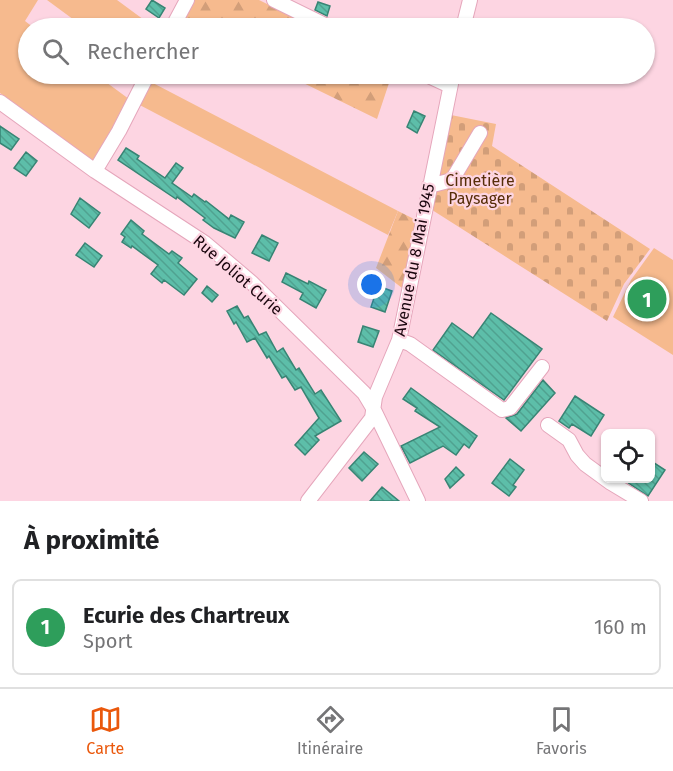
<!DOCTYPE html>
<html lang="fr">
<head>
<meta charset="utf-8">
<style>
	:root { --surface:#fff; --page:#f6f6f6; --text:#202124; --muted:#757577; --line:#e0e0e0; --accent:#ea580c }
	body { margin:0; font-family:"Fira Sans",sans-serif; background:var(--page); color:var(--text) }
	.controls { position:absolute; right:18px; bottom:18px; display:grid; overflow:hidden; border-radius:9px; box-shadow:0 2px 4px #0004 }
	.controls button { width:54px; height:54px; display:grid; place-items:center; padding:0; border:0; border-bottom:2px solid var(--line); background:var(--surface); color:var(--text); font:30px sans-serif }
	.you { position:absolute; left:372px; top:285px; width:21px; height:21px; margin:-15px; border:4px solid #fff; border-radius:50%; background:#1a73e8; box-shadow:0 0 0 9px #1a73e833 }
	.badge { display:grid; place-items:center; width:39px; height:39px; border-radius:50%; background:var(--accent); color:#fff; font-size:20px; font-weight:700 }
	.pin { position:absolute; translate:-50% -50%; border:3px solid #fff; box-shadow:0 2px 6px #0006 }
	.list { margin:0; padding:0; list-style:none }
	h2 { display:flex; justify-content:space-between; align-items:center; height:78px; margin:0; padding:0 24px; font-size:26px }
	h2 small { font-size:20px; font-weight:400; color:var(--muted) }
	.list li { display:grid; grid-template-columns:39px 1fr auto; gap:18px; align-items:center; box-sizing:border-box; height:96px; margin:0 12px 12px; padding:0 12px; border:2px solid var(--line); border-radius:9px }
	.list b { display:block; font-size:22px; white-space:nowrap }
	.list p { margin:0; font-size:20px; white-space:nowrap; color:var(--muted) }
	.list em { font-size:20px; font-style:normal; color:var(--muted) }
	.icon { flex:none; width:33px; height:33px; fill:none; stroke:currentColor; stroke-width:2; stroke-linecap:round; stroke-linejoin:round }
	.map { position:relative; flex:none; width:673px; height:501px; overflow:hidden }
	.search { position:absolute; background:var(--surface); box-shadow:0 2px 4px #0004; left:18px; right:18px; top:18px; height:66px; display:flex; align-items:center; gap:15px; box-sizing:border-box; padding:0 21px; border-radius:33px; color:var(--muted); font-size:22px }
	.sheet { height:186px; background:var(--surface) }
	nav { display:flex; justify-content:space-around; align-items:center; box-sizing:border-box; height:84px; border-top:2px solid var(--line); background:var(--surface); font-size:16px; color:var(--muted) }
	nav a { display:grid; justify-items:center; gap:3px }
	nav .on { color:var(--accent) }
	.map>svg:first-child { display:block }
	.grass { fill:#f6ba8e }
	.forest { fill:url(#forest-firs) }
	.cemetery { fill:url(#cemetery-stones) }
	.building { fill:url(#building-back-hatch); stroke:#388474; stroke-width:1.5 }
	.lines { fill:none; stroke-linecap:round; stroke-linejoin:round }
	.minor-casing { stroke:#e5a6bb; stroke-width:16 }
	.minor { stroke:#fff; stroke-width:14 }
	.labels { text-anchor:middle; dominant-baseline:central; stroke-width:4.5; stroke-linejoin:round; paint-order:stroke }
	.park-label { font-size:16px; fill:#562d08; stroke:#fdd5e2 }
	.street-label { font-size:16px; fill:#19050d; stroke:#fdd5e2 }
</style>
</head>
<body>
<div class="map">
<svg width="673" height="501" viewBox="0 0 673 501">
	<defs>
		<pattern id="forest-firs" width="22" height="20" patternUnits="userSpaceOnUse" patternTransform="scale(1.5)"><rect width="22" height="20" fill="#f6ba8e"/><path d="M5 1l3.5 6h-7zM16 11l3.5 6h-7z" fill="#d29e79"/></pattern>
		<pattern id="cemetery-stones" width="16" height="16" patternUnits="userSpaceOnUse" patternTransform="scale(1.5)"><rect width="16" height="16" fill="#f6ba8e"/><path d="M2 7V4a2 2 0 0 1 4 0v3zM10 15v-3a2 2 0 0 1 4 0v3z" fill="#d29e79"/></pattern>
		<pattern id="building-back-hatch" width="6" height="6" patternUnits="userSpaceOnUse" patternTransform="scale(1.5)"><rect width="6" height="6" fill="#5dbea9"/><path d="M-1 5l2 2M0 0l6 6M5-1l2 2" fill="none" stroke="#50a290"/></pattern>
	</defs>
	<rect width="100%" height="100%" fill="#fdd5e2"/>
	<path class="grass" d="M0,0H38L25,21L34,28H28V74H95L133,102L151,82L398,211L388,235L134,102L95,162L0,93Z
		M47,0H117L155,28H85Z
		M654,248L673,260V355L613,317L631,280Z"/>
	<path class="forest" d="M190,0H259L316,28H192L181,23Z
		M285,74H392L377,119Z
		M398,211L420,222L406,291L376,268Z"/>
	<path class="cemetery" d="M451,115L496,124L492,146L650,249L624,284L607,321L429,208Z"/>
	<path class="building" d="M152,0L165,8L159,18L146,9Z
		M318,2L330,6L327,16L315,10Z
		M414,111L425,116L417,133L407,127Z
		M0,126L19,139L11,150L0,143Z
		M126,148L139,156L137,159L165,178L176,163L183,168L172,183L192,197L194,194L205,202L206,201L229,219L231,215L244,222L235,238L214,228L203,220L205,218L177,197L176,199L118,160Z
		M26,152L37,161L26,176L14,168Z
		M80,198L100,213L89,228L71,214Z
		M131,220L144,231L142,234L169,254L172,251L182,258L178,263L197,279L184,295L164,280L162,283L151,274L158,265L132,246L131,248L122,242L125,237L121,234Z
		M262,235L278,243L269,261L252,253Z
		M85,243L102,256L94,267L76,255Z
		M286,273L308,284L309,281L326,290L316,308L300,299L303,293L282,282Z
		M207,286L218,295L212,302L202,293Z
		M378,286L392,291L385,312L371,307Z
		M237,306L244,318L248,316L259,335L266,332L277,352L283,348L296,370L299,368L315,394L321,390L341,421L315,436L319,440L305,455L295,445L319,418L301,387L295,390L286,376L282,378L269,356L267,358L255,338L247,342L236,322L234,324L227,311Z
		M491,313L542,349L504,400L433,350L452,323L473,338Z
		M363,326L379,331L373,347L358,342Z
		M543,380L555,393L521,431L506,418L517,414Z
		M411,388L477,436L469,448L464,444L456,455L443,446L410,463L401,446L440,427L415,411L417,408L403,399Z
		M575,396L604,415L591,436L572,424L569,428L559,421Z
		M364,452L378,464L362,481L349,468Z
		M510,459L524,470L513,485L516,487L509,496L492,483Z
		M651,461L665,470L648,496L621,478H651Z
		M456,467L464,475L450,488L445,479Z
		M382,487L399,501H370Z"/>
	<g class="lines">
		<defs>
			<path id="minor" d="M274,0L331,28
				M172,28L187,0
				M463,28L470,0
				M424,74L450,86
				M0,102L95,171L205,243L251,282L364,393L373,408L418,501
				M95,171L119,131L148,74
				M429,186L452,180L480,133
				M399,340L410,344L502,410L510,408L542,367
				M548,425L569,440L577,455L585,464L611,483L641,501
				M308,501L372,418L375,397L399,340L453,74"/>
		</defs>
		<use href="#minor" class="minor-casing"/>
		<use href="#minor" class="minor"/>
	</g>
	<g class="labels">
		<g class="park-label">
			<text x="480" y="180">Cimetière<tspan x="480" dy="18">Paysager</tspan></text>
		</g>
		<g class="street-label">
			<text transform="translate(414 260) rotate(-79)">Avenue du 8 Mai 1945</text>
			<text transform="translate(238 275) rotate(41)">Rue Joliot Curie</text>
		</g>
	</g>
</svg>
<div class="controls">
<button><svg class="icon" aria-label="locate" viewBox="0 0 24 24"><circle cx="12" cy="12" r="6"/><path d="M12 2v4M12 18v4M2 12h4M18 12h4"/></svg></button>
</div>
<div class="you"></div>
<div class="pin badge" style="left:647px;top:299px;background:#2e9e5b">1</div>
<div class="search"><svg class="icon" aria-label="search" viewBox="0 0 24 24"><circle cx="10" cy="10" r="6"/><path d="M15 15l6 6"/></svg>Rechercher</div>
</div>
<section class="sheet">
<h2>À proximité<small></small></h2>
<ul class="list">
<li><span class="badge" style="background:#2e9e5b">1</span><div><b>Ecurie des Chartreux</b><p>Sport</p></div><em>160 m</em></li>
</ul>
</section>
<nav>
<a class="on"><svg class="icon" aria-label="map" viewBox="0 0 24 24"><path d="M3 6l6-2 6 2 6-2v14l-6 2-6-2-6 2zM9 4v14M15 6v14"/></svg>Carte</a>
<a><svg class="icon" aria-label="directions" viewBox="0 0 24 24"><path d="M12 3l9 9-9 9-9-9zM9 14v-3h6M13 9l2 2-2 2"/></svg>Itinéraire</a>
<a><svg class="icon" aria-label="saved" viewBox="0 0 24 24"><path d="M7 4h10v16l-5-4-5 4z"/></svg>Favoris</a>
</nav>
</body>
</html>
